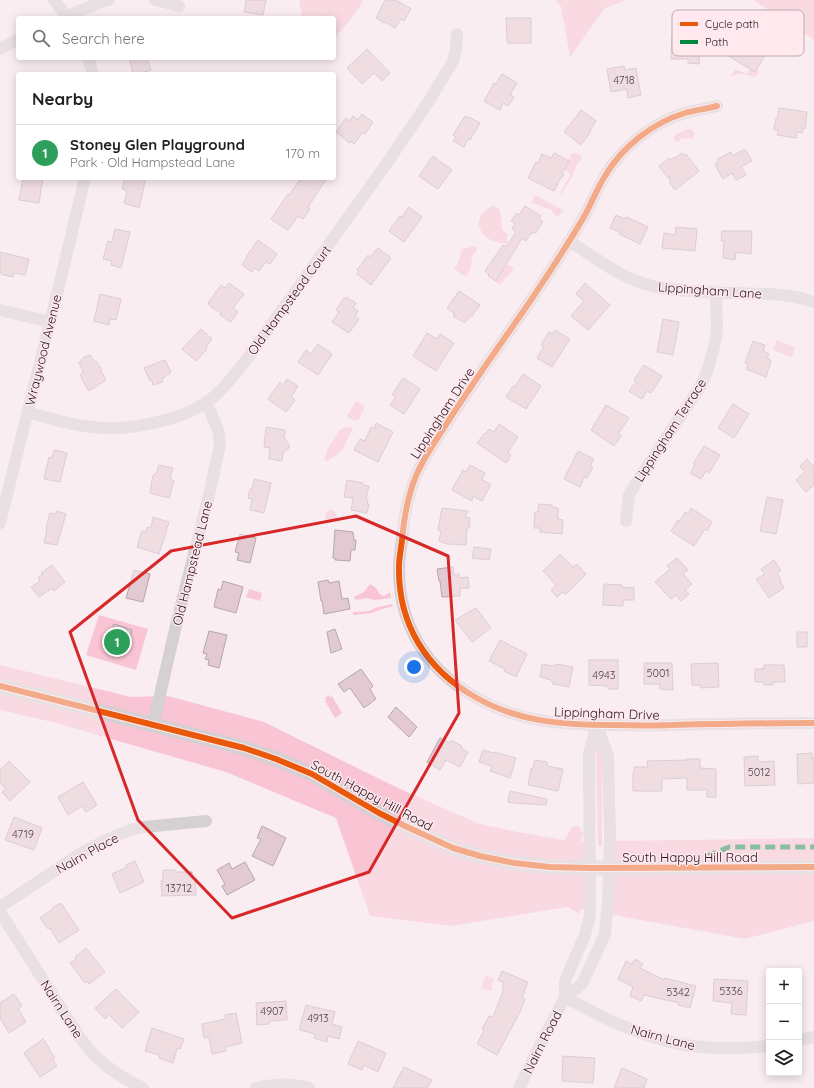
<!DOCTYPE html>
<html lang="en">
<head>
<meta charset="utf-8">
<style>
	:root { --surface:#fff; --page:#f2f2f2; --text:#202124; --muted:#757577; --line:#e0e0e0; --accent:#111827 }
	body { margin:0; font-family:Quicksand,sans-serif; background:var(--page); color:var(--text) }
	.controls { position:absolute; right:12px; bottom:12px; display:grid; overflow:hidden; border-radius:4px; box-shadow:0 2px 10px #0003 }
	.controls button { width:36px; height:36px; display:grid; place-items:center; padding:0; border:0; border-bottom:1px solid var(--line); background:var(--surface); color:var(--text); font:20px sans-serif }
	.you { position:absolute; left:414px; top:667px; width:14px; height:14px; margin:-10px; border:3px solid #fff; border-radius:50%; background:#1a73e8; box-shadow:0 0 0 6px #1a73e833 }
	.badge { display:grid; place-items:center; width:26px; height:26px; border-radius:50%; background:var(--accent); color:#fff; font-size:13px; font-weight:700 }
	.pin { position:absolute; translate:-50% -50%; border:2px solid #fff; box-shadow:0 1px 4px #0006 }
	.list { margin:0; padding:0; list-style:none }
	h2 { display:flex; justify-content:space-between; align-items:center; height:52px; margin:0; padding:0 16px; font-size:17px }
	h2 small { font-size:13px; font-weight:400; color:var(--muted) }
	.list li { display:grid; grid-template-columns:26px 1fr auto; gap:12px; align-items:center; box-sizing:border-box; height:56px; padding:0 16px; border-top:1px solid var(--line) }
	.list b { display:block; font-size:15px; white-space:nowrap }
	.list p { margin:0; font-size:13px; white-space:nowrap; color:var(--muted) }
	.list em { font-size:13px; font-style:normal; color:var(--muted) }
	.icon { flex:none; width:22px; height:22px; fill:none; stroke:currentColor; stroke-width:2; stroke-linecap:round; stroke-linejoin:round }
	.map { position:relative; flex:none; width:814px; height:1088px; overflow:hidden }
	.search { position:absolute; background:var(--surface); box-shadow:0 2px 10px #0003; left:16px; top:16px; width:320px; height:44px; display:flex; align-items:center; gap:10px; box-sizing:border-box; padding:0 14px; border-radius:4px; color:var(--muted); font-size:15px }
	.panel { position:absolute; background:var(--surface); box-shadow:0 2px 10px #0003; left:16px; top:72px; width:320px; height:108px; border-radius:4px }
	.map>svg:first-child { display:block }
	.green { fill:#f9c4d3 }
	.water { fill:#f6c7d4 }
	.building { fill:#e3c9d1; stroke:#b5a8ac }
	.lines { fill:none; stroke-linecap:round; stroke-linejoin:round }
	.minor { stroke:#d5d0d2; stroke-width:12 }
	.tertiary { stroke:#d5d0d2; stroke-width:15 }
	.quiet { stroke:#00873e; stroke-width:5; stroke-dasharray:10 5; stroke-linecap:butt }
	.cycleway-casing { stroke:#ffe8ee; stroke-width:8 }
	.cycleway { stroke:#e8590c; stroke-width:6 }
	.marked { fill:none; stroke:#d62828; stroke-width:3; stroke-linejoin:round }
	.labels { text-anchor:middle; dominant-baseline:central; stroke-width:3; stroke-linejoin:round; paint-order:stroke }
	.number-label { font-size:11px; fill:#544449 }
	.street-label { font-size:13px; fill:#25181c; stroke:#ffe8ee }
	.key { fill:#ffe8ee; stroke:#beaaaf; stroke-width:1 }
	.key-label { font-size:11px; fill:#25181c }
</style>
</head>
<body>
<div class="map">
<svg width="814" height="1088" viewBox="0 0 814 1088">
	<rect width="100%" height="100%" fill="#faedf1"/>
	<path class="green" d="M299,0H363L358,10L334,39V18H302Z
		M556,0H627L605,8L570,57L561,7Z
		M753,0H814V40Z
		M735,69L747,74L749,70L752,69L755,72L757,69L759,73C754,80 748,74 740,74C736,74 733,76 730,77Z
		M688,129L693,130L695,134L692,139L682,138L679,141H675L674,137L676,134Z
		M575,153L581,155V160L577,164L572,177L561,195L560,194L570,175L568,172L564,170L571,154Z
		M535,195L563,210L559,216H556C555,215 552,211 551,210C548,208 548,209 545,208C540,206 537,203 531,203Z
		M492,206L499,208L501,215L502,229L507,234V241L510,243C499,244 485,241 480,229C479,226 478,223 479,220C481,213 486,210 492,206Z
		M475,246L477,247L476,252L472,256L471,267L466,277L453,269C460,264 459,256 462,249Z
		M507,264L514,268L513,271L506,277L500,285L496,282V281Z
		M356,401L364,406C365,412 360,412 360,419L355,421L350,419L347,416Z
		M346,427L352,428V430L343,449L337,455L327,461L324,460L327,450L339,430Z
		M325 516a6 6 0 1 1 12 0a6 6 0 1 1-12 0Z
		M370,584C371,585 373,586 375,587C379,591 377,594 384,596L390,592L391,598L374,600L367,598L356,600L354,597L364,592Z
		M392,604L393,606L379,610L371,613L353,615V612L370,611L375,608Z
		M99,615L148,629L136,670L86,655Z
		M0,665L131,697L168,696L264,722L402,790L480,824L518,832L564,840L573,826H579L583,834L581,841L589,842L590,910L581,909L579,914L568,907L451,926L370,916L336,818L226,772L52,722L0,710Z
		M598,746L602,749V846L600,847L598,845L596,749Z
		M814,838V921L745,939L607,914L610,841Z"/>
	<path class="water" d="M777,340L795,347L792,357L773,350Z
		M249,589L262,593L260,601L246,597Z
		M329,695L330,697L332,696L342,713L335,718L325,701L326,700L325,698Z
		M486,976L494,979L491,986L493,987L492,991L490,990V991L481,988Z"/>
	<path class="building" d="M246,0H266L263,15L244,12Z
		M385,0H396L411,9L404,21L401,19L395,28L385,22L384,23L376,18Z
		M506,18H531V43H508L507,40Z
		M676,32L701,33L699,64L688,63V59H671L672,35H676Z
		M735,42L746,48L750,42L759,48L756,52L764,57L755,72L727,55Z
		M367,49L390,73L382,81L374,73L362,84L347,68Z
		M129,58H147L151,70L138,74H133Z
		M624,66L625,70L636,68L641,95L628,98L627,89L611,92L607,69Z
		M502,74L517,83L510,95L514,97L508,106L503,103L500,110L484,101L494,83L496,84Z
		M779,108L807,112L805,129H803L802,133L797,132L796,138L777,135L778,130H774L776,118L777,119Z
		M581,110L596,121L590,130L591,131L581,145L564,132Z
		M362,114L373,122L365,134L363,132L354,144L351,141L350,143L336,132L346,118L349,121L353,116L358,120Z
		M465,116L468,118L469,117L480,123L470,140L468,139L464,147L453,141L456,137L453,135Z
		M745,149L752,161L741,167L746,175L736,180L732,173L723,179L715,164L719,161L718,159L731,152L732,156Z
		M554,153L569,161L562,174L564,175L559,181L554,191L528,178L536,162L538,163L542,154L551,158Z
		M682,153L684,156L686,154L699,171L675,190L670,183V177L669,179L659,166L669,158L671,160L674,157L675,158Z
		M433,156L452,170L438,189L419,176Z
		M23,178H43L39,203L19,200Z
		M125,178H146L139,208L124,203L127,191L122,189Z
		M301,178H327L308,207L310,209L303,219L298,216L288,230L271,219L288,194L289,195Z
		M525,206L541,216L539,219L543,221L536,233L533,232L532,234L531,233L526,241L522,238L496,281L488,276L489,274L485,271L503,245L506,247L516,232L512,229L515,224L511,221L517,213L519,215Z
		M409,207L422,217L404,242L389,231L400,216L402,217Z
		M616,215L625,219L626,217L648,227L640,244L619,234L620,232L610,228Z
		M676,227L697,229L695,251L662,248L664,233L675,235Z
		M115,229L130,232L121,268L111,265L112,261L103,259L108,241L112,242Z
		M722,231H752L751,254L736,252L735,260L723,258L724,241H721Z
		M258,240L277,254L270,264L266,262L259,271L255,268L252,272L242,265L247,257H246Z
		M378,248L391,258L371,285L357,274L359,271L357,270L368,255L370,257Z
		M0,252L29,259L25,275L14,273L13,277L1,274L2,273L0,272Z
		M229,283L244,294L233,308L238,312L231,322L220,315L221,313L211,307L208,303L221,285L225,288Z
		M585,283L610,305L588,330L571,316L584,301L576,294Z
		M459,291L480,305L472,316L471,315L465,323L453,316L455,314L447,308Z
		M100,294L121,299L116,320L110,319L109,325L94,321Z
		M346,297L356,303L353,308L358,311L355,316L359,319L349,333L332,322L339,312L336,310L344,298L345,299Z
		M663,319L679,322L673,355L657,352Z
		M201,329L212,339L206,347L207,349L196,361L182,349Z
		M555,330L570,339L552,367L537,358L544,346L541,345L549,332L552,334Z
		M427,333L437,339L440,334L454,343L436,371L413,356Z
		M753,341L765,345L763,351L769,354L767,358L770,359V361H771L766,377L746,369L748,365L745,363Z
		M318,344L332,354L318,375L298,362L306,350L311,354Z
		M90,355L95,362H97L102,370L101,371L106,380L89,391L81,378L82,377L80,375L83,373L82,371L83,370L79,363L84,357Z
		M165,360L171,372L162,379L163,382L153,385L152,380L150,381L144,368Z
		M644,365L662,376L651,393L647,391L642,399L629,391L636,382L634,380Z
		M523,374L541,386L526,409L506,397L513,386L515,387Z
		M403,378L420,389L404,414L390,405L396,397L392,395Z
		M287,379L298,386L291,397L295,400L286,412L268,399L280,382L283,385Z
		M733,404L749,414L734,438L718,428Z
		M606,405L629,418L618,434L621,436L614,446L591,430Z
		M376,423L393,432L378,462L354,450L360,439L365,441L371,427L374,429Z
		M499,424L518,437L508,452L511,455L506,463L477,443L485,433L486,434L489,429L494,432Z
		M266,427L285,430L284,437L289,445V448L283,453L282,461L269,459L270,448L264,447Z
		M704,446L720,455L709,473L706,471L701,479L690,473L695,465L693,464Z
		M54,450L67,453L60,482L44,479L49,457L52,458Z
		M578,451L594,459L590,466L593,467L587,478L585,476L580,487L564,479Z
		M807,459L813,466L814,465V485L806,492L796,480L805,472L800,466Z
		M159,465L173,468L170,477H171V480L174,481L169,498L150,493L153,475H154L155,474H156Z
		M470,465L485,473L482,480L491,484L482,501L473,496L472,501L452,490L463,470L466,472Z
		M254,479L271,483L264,513L250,510L252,499L248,498L250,489L252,490Z
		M347,480L363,483V485L369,486L366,499L368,500L367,504H369L367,513L351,510L353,498L344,497Z
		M767,497L783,500L776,534L760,531Z
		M539,504L552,505V507L558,508V519L563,520L562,534L540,532V528H534L535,512H538Z
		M442,508L468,511L465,517L470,518L469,528H467L466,545L447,544L439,541L441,531L438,530Z
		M691,508L712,522L707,531L705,529L694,546L671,531L678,520L680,521L685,512L688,514Z
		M57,511L66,514L57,545L44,543L47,530L46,529L50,513L56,514Z
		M153,517L169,522L159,554L137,547L142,531L146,532L147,527L151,528Z
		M335,530L353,532L354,540H356L355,550H351L350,561L335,560V558H333Z
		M240,534L256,538L250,563L237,560L239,553L235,552Z
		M474,547L491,549L489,560L472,558Z
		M560,554L573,567L577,564L586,574L566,594L563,592L557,597L551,590L556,585L543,571Z
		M677,558L688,570L683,574L692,584L685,590L689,594L681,601L676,595L671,599L655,582L670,569L667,566Z
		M774,560L781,571L777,573L781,580L780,581L784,588L769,598L756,579L765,574L761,569Z
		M52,565L65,582L54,591L52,588L39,597L31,587L40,581L38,578L43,574L41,573Z
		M453,567L454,575L459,574V578L468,577L469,588H460V596L442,597L440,581H439L437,569Z
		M134,570L150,574L143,602L126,598Z
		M328,580L329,583L339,581L342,599L348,598L350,609L324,614L322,601H321L318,582Z
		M223,581L243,587L236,613L214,607L218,589L221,590Z
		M604,584L622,585V587L634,588V600H623V606L603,605Z
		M476,608L491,628L472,642L455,620Z
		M114,624L132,630L129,642L110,636Z
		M335,629L342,649L331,653L327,632Z
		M209,631L227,635L219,668L208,665L209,660L205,659L207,654L203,653Z
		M797,632H807V647H797Z
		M500,640L527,654L516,677L504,671L505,669L489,661Z
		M589,660H618V689H608V686L589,685Z
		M644,663H672L673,690L660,689V684H644Z
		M718,663L719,687L701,688L700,685H692L691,664Z
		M542,664L553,666L554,665L556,666V664L573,667L569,687L553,684V682L551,681V680L540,677Z
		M764,665H784L785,682H773V685H764V682H755V669H764Z
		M361,669L373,686L370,689L376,699L364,708L350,688L344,692L338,684Z
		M396,707L417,727L409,737L388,717Z
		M440,738L450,743L451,740L462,746L461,748L468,752L460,767L446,760L440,770L427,762Z
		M483,750L494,753V752L516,758L510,778L490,771L492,766L479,762Z
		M812,753V758H814V783L798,784L797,754Z
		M758,756V762L774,761L775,785L745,786L744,757Z
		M687,759H700V768L716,769V797H707V790H687V778L662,779V791H633V772H635L634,767H648L647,761L687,760Z
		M535,760L547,762V766L563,769L558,791L528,785L531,769L533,768Z
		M9,761L30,782L10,801L2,792L6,789L0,783V770Z
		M83,782L97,805L86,812L82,806L68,815L58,797Z
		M510,791L547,799L546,805L514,803L508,802Z
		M14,817L42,828L34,850L5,840Z
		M262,826L286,838L273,866L252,856L261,839L257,838Z
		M135,861L144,882L120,893L112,874L127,867L126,865Z
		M245,862L255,880L227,895L222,886L225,884L217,870L229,863L232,869Z
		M163,870H175L176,872H192V877L195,878L196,895L162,896L161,881H163Z
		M61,903L79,930L59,943L50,928L48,929L40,918L53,909L52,908Z
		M86,948L105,972L89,984L87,981L85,983L70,963L76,959L75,957Z
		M635,959L643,964L640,968L664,980L665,978L696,986L690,1008L678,1005L679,1003L644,995L641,1001L630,996L633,987L618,979L626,961L632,964Z
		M502,971L528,982L522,998L525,999L520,1012L497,1055L477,1044L484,1030L482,1029L489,1016L493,1017L504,989L502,988L504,983L498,980Z
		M714,979L748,981L746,1015L731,1014L732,1003L713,1001Z
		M116,989L139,1012L122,1028L109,1015L105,1019L95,1008Z
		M14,994L22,1006L18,1009L26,1022L9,1033L0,1018V1003Z
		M286,1001L287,1020L269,1021V1024L257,1025L256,1003Z
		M306,1005L335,1012L332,1024L342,1027L339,1039L328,1036L327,1042L314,1038L315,1034L300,1030V1026Z
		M236,1013L242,1043L225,1047L226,1051L212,1054L209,1037L204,1038L202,1024L226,1019L225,1015Z
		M152,1028L184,1039L180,1049L177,1048L173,1063L159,1058L160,1055L145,1051Z
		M43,1039L50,1049L49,1050L55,1058L53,1060L57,1066L40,1077L24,1053Z
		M358,1041L386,1053L378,1072L364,1065L362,1070L348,1064Z
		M563,1056L595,1058L593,1083L562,1081Z
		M404,1067L432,1080L427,1088H393Z
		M622,1068L647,1079L644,1088H614Z"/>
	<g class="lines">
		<path class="minor" d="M54,0L68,18
			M155,0L179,6
			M63,18L103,1L109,0
			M0,49L18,39
			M88,58L93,74
			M717,106C706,109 695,110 685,113C652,123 622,147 605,176C597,189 592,202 585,215C568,245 548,274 529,303C502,342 475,380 449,420C438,438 424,456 416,476C407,497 404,518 402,540C401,549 399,558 399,567C398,624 426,669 475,697C518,722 563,725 612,725C632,725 652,726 672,725C719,724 767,723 814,723
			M569,241C593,256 618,276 645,284C660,289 675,290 690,291C706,292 721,293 736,293C763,294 788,293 814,302
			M0,310L50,322
			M27,412C52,419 78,427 105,428C134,429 179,420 204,404C220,394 232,377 244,363L387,163L429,101L453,61L456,48L457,34
			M626,521L629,495L636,483L700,387L708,369L714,347L717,331L716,292
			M0,523L59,286L85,178
			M153,725L177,621L208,499L220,445L219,434L217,427L210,411L205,404
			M597,725L608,756L610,837L608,903L605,934L582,984L565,997V981L585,935L590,915L589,753Z
			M0,907L83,852L106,840L130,830L144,827L206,821
			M0,912L80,1038C85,1044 90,1051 96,1057C110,1070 126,1080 143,1088
			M799,1040L814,1037
			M256,1088C273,1084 292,1083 309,1088
			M519,1088L538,1049L565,997C601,1017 639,1036 680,1044C710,1050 740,1049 769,1046"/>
		<path class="tertiary" d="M0,686L244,748L276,759L312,774L379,813L405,826L453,848L480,856L514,863L550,867L590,868L814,867"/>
		<path class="quiet" d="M707,856L729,847H814"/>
		<defs>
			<path id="cycleway" d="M717,106C706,109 695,110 685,113C652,123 622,147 605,176C597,189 592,202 585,215C568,245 548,274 529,303C502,342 475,380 449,420C438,438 424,456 416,476C407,497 404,518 402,540C401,549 399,558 399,567C398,624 426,669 475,697C518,722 563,725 612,725C632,725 652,726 672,725C719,724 767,723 814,723
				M0,686L244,748L276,759L312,774L379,813L405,826L453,848L480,856L514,863L550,867L590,868L814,867"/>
		</defs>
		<use href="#cycleway" class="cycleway-casing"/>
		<use href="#cycleway" class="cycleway"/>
	</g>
	<path d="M0 0H814V1088H0ZM356,516L448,556L459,713L369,872L232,918L138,820L70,632L171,551Z" fill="#faedf1" fill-opacity=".55" fill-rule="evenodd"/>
	<path class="marked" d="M356,516L448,556L459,713L369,872L232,918L138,820L70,632L171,551Z"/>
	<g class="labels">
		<g class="number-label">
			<text x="624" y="80">4718</text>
			<text x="658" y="673">5001</text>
			<text x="604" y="675">4943</text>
			<text x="759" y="772">5012</text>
			<text x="23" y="834">4719</text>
			<text x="179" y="888">13712</text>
			<text x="731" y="991">5336</text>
			<text x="678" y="992">5342</text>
			<text x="272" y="1011">4907</text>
			<text x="318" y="1018">4913</text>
		</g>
		<g class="street-label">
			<text transform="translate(710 290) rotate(4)">Lippingham Lane</text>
			<text transform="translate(289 300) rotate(-54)">Old Hampstead Court</text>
			<text transform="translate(43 350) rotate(-76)">Wraywood Avenue</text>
			<text transform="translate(442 413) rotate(-57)">Lippingham Drive</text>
			<text transform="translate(670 430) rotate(-57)">Lippingham Terrace</text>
			<text transform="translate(192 563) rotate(-76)">Old Hampstead Lane</text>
			<text transform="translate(607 713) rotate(2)">Lippingham Drive</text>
			<text transform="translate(372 795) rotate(28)">South Happy Hill Road</text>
			<text transform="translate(87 853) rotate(-29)">Nairn Place</text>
			<text x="690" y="857">South Happy Hill Road</text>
			<text transform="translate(62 1009) rotate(57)">Nairn Lane</text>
			<text transform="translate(663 1037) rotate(15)">Nairn Lane</text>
			<text transform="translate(542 1042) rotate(-63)">Nairn Road</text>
		</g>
	</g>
	<rect x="672" y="10" width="132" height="46" rx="6" class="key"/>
	<rect x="680" y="22" width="18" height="4" fill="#e8590c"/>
	<rect x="680" y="40" width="18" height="4" fill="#00873e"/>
	<g class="key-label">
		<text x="705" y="28">Cycle path</text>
		<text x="705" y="46">Path</text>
	</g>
</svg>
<div class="controls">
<button>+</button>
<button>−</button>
<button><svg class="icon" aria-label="layers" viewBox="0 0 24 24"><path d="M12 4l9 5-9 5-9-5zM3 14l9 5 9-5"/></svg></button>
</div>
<div class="you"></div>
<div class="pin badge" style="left:117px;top:642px;background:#2e9e5b">1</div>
<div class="search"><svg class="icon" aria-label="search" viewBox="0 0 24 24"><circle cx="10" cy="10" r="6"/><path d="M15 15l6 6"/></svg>Search here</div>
<section class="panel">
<h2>Nearby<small></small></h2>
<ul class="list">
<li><span class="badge" style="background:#2e9e5b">1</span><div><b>Stoney Glen Playground</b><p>Park · Old Hampstead Lane</p></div><em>170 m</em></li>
</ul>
</section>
</div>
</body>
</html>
